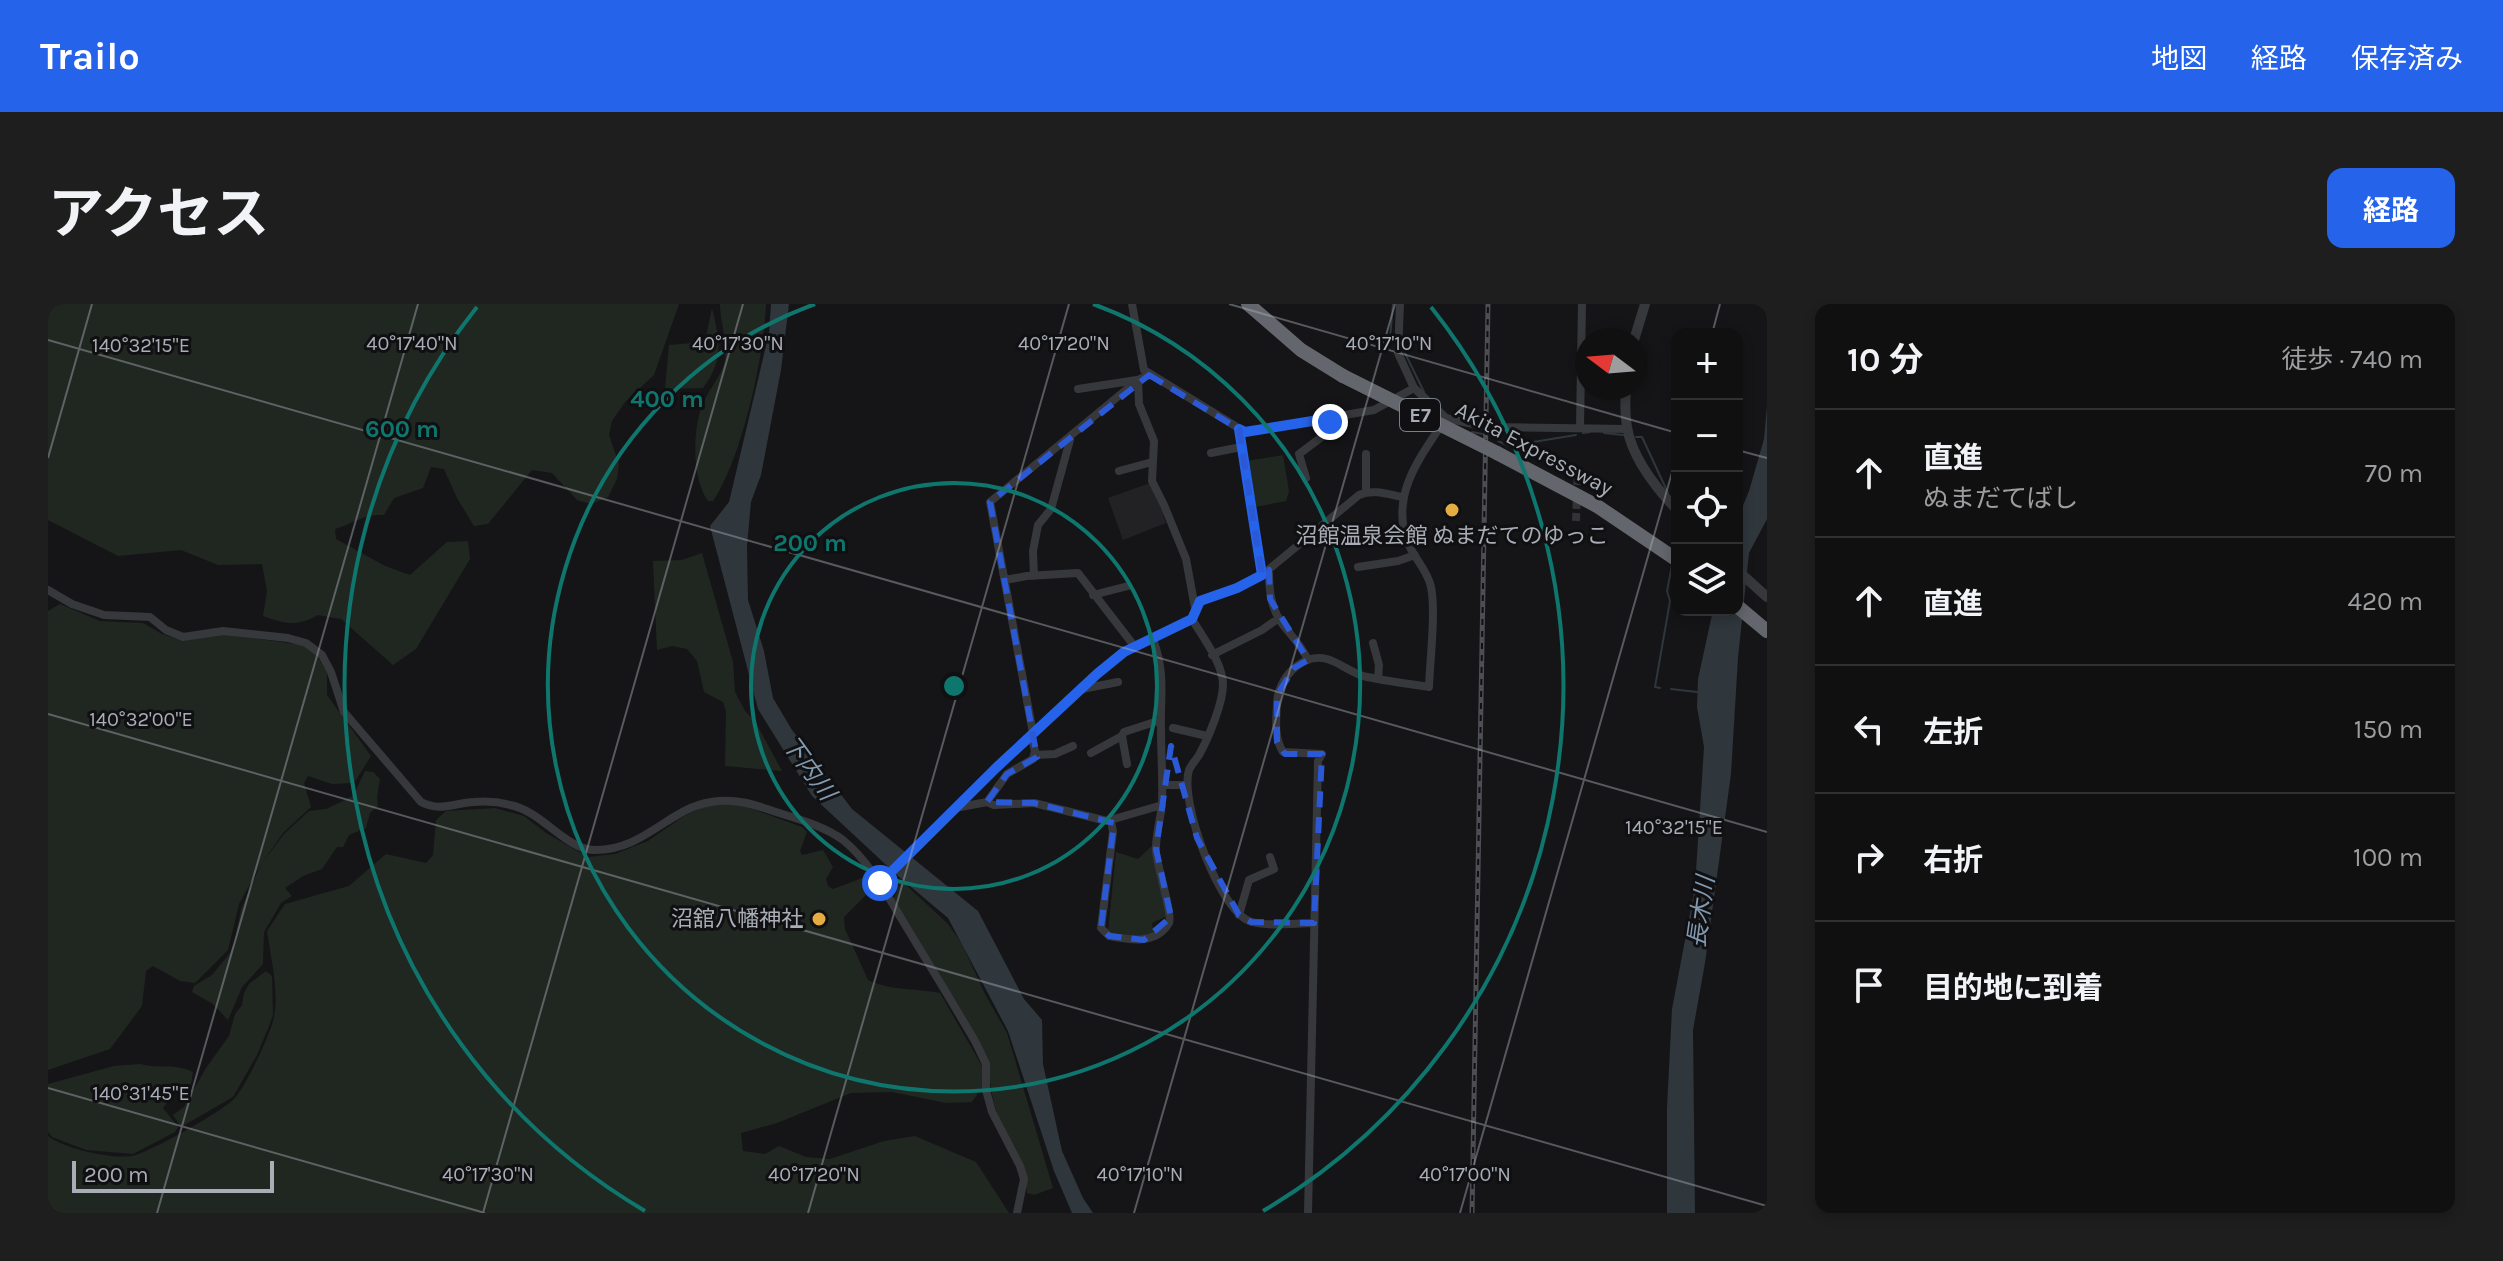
<!DOCTYPE html>
<html lang="ja">
<head>
<meta charset="utf-8">
<style>
	:root { --surface:#101011; --page:#1e1e1f; --text:#f1f3f6; --muted:#9c9d9f; --line:#303031; --accent:#2563eb }
	body { margin:0; font-family:Karla,"Noto Sans JP",sans-serif; background:var(--page); color:var(--text) }
	.controls { position:absolute; right:24px; top:24px; display:grid; overflow:hidden; border-radius:16px; box-shadow:0 4px 12px #0003 }
	.controls button { width:72px; height:72px; display:grid; place-items:center; padding:0; border:0; border-bottom:2px solid var(--line); background:var(--surface); color:var(--text); font:40px sans-serif }
	.compass { position:absolute; left:1527px; top:24px; width:72px; height:72px; border-radius:50%; background:var(--surface); box-shadow:0 4px 12px #0003; rotate:286deg }
	.scale { position:absolute; left:24px; bottom:20px; width:202px; box-sizing:border-box; padding-left:8px; border:4px solid #a8adb6; border-top:0; font-size:22px; line-height:28px; white-space:nowrap; color:#a8adb6; -webkit-text-stroke:6px #101012; paint-order:stroke }
	.stop { position:absolute; width:24px; height:24px; margin:-18px; border:6px solid #2563eb; border-radius:50%; background:#fff }
	.stop.end { background:#2563eb; border-color:#fff; box-shadow:0 2px 8px #0008 }
	.list { margin:0; padding:0; list-style:none }
	h2 { display:flex; justify-content:space-between; align-items:center; height:104px; margin:0; padding:0 32px; font-size:34px }
	h2 small { font-size:26px; font-weight:400; color:var(--muted) }
	.list li { display:grid; grid-template-columns:52px 1fr auto; gap:24px; align-items:center; box-sizing:border-box; height:128px; padding:0 32px; border-top:2px solid var(--line) }
	.list b { display:block; font-size:30px; white-space:nowrap }
	.list p { margin:0; font-size:26px; white-space:nowrap; color:var(--muted) }
	.list em { font-size:26px; font-style:normal; color:var(--muted) }
	.icon { flex:none; width:44px; height:44px; fill:none; stroke:currentColor; stroke-width:2; stroke-linecap:round; stroke-linejoin:round }
	.map { position:relative; flex:none; width:1719px; height:909px; overflow:hidden; border-radius:16px }
	header { display:flex; align-items:center; gap:48px; box-sizing:border-box; height:112px; padding:0 40px; background:var(--accent); color:#fff }
	header strong { font-size:38px }
	nav { display:flex; gap:44px; margin-inline-start:auto; font-size:28px }
	.intro { display:flex; align-items:center; justify-content:space-between; box-sizing:border-box; height:192px; padding:0 48px }
	h1 { margin:0; font-size:56px }
	.button { padding:20px 36px; border-radius:16px; background:var(--accent); color:#fff; font-size:28px; font-weight:700 }
	main { display:flex; gap:48px; padding:0 48px }
	aside { flex:1; background:var(--surface); border-radius:16px; box-shadow:0 4px 12px #0003 }
	.map>svg:first-child { display:block }
	.built { fill:#222224 }
	.green { fill:#202721 }
	.water { fill:#2f363c }
	.lines { fill:none; stroke-linecap:round; stroke-linejoin:round }
	.stream { stroke:#2f363c; stroke-width:2 }
	.minor-tunnel { stroke:#323337; stroke-width:8; stroke-dasharray:8 4; stroke-linecap:butt }
	.minor { stroke:#37383c; stroke-width:8 }
	.tertiary { stroke:#37383c; stroke-width:10 }
	.motorway { stroke:#63666c; stroke-width:14 }
	.rail-casing { stroke:#4c4e53; stroke-width:5 }
	.rail { stroke:#101012; stroke-width:2; stroke-dasharray:6; stroke-linecap:butt }
	.motorway-bridge { stroke:#63666c; stroke-width:14 }
	.route { stroke:#2563eb; stroke-width:10 }
	.marked { fill:none; stroke:#2b58d5; stroke-width:6; stroke-dasharray:16 10; stroke-linejoin:round }
	.ticks { fill:none; stroke:#a8adb6; stroke-width:2; stroke-opacity:0.45 }
	.ring { fill:none; stroke:#0f766e; stroke-width:4 }
	.poi-dot { fill:#e4ac41; stroke:#101012; stroke-width:3 }
	.labels { text-anchor:middle; dominant-baseline:central; stroke-width:6; stroke-linejoin:round; paint-order:stroke }
	.shield { fill:#101012; stroke:#7a7e85; stroke-width:2 }
	.shield-label { font-size:20px; font-weight:bold; fill:#a8adb6 }
	.street-label { font-size:22px; fill:#a8adb6; stroke:#101012 }
	.poi-label { font-size:22px; fill:#a8adb6; stroke:#101012 }
	.water-label { font-size:24px; font-style:italic; fill:#829aaf; stroke:#101012 }
	.ticks-label { font-size:20px; text-anchor:middle; fill:#a8adb6; stroke:#101012; stroke-width:6; stroke-linejoin:round; paint-order:stroke }
	.centre { fill:#0f766e; stroke:#101012; stroke-width:4 }
	.ring-label { font-size:24px; text-anchor:middle; font-weight:bold; fill:#0f766e; stroke:#101012; stroke-width:6; stroke-linejoin:round; paint-order:stroke }
</style>
</head>
<body>
<header>
<strong>Trailo</strong>
<nav><a>地図</a><a>経路</a><a>保存済み</a></nav>
</header>
<div class="intro"><h1>アクセス</h1><a class="button">経路</a></div>
<main>
<div class="map">
<svg width="1719" height="909" viewBox="0 0 1719 909">
	<rect width="100%" height="100%" fill="#151517"/>
	<path class="built" d="M1102,179L1118,209L1115,211L1118,219L1075,236L1060,194Z"/>
	<path class="green" d="M0,0H631L606,71L577,98L564,117L561,131L571,160L569,175L560,193L543,200L529,196L504,169L484,166L440,220L426,222L409,194L396,165L383,163L375,184L346,194L336,211C314,210 307,219 287,225L288,235L337,262L362,271L399,238L420,237L422,255L368,345L345,361L293,315L270,311C249,323 237,320 215,312L219,287L214,260L170,261L133,246L70,252L0,216Z
		M672,0H718C716,53 694,154 665,197H660C643,174 644,120 657,95C664,81 674,71 677,56C680,36 672,19 672,0Z
		M664,4C672,37 676,56 655,84L617,85L621,41L645,39L656,42Z
		M1235,151L1241,187L1238,197L1207,203L1199,157Z
		M654,249L685,358L687,388L697,407L707,417L734,467L677,462L678,407L675,398L656,388L649,357L639,345L624,342L609,346L605,257L634,256Z
		M12,300L52,317L95,319L114,330L135,337L175,330L255,341L270,353L279,369V391L323,452L306,479L284,480L260,472L256,479L263,503L235,529L214,559L236,530L261,507L278,505L305,492L317,467L325,468L332,475L329,493L330,502L322,509L318,524L301,531L295,543H289L274,565L255,572L237,584L244,592L233,599L216,628L215,660L194,683L180,716L165,700L144,688L146,682L164,671L182,649L187,637L193,605L213,560L191,600L180,646L147,679L132,677L105,662L98,667L94,702L62,745L0,766V307Z
		M688,499L754,523L759,528L752,547L754,551L775,546L785,563L778,575L780,582L785,585L817,573L824,585L796,613L797,625L820,676C843,687 867,684 892,689L934,762L935,782L924,798L898,799L844,788L803,789L729,819L693,829L695,847L717,850L731,842L758,853L782,855L836,837L867,832L928,858L961,909H0V832C16,845 69,857 88,851C107,845 171,809 185,796C197,784 223,730 226,713C231,686 223,655 219,627L237,600L301,582L338,550L378,559L385,551L388,516L398,507L447,504L476,512L498,529L540,553L567,550L600,537L636,512L660,501Z
		M1106,540L1121,611L1104,619L1106,629L1095,633L1060,628L1068,548L1090,555Z
		M856,579L900,620L914,640L937,690L959,729L1005,884L986,891L979,889L978,881C961,841 941,804 941,759L845,596L852,580Z
		M218,667L224,672L225,711L221,722L209,751L185,793L133,823L125,811L136,803L158,764L181,732L187,710L194,701L196,689L201,680Z
		M92,760C114,766 123,758 145,768L143,780L129,785L115,804L130,823L127,828L85,850L38,846L4,833L0,828V780L66,762Z"/>
	<path class="water" d="M723,0H741L733,66L713,171L703,198L699,242L700,296L716,347L725,394L744,426L804,505L930,607L976,695L994,716L995,760L1014,847L1035,894L1045,909H1024L1006,867L960,727L900,614L850,572L764,492L710,405L662,222L681,198L721,29Z
		M1719,102V215L1701,249L1690,354L1683,470L1657,659L1645,726L1647,909H1619V804L1624,705L1647,583L1656,443L1649,403L1650,375L1665,306H1689V216L1701,187L1716,135Z"/>
	<g class="lines">
		<path class="stream" d="M1345,37L1342,35L1345,0
			M1354,43L1376,88
			M1424,128L1434,130
			M1448,129L1450,137L1461,142L1528,131
			M1535,129L1542,128
			M1556,129L1575,131
			M1588,133H1594L1620,189
			M1612,384L1607,383L1622,297L1619,287L1624,261
			M1623,385L1649,388"/>
		<path class="minor-tunnel" d="M1528,217L1530,164"/>
		<path class="minor" d="M1084,0L1096,66L1197,128L1326,106L1366,84
			M1352,0L1350,49L1366,84L1398,114L1438,123L1579,125
			M1090,76L1091,100L1106,137L1104,177L1116,201L1138,255L1147,304
			M1030,85L1089,76
			M1532,123L1534,0
			M1191,125L1214,271
			M1163,149L1193,143
			M1318,150V188
			M1071,167L1104,158
			M1258,174L1251,150L1279,129L1283,114
			M1310,263L1350,257L1367,251
			M1221,266C1221,284 1222,302 1233,318C1242,331 1253,340 1260,356
			M986,272L985,247L990,221L1003,205L1022,136
			M957,276L979,272L1030,269L1087,343
			M0,286L24,300L56,311L102,313L118,326L135,333L175,327L240,334L258,339L274,351L283,368L296,408L373,498C392,508 406,499 426,498C437,497 451,498 462,501C494,507 517,545 546,546C596,547 621,504 663,498C687,494 705,500 728,508C750,515 776,522 795,536C821,557 839,591 856,619C880,659 905,699 928,739L938,760V786L944,808L972,862L976,875L969,909
			M1045,291L1080,282
			M1325,339L1331,361L1330,375
			M1164,351L1214,326L1231,314
			M1034,385L1070,378
			M1125,424L1159,432
			M985,429L942,198L1090,76L1101,71
			M1043,449L1074,432
			M987,451L1007,450L1025,442
			M1079,460L1074,432L1076,428L1113,416
			M1114,481H1139
			M939,498L959,470L985,455L987,447L983,431
			M907,504L939,498L946,501L986,499L1059,517L1114,501
			M1063,516L1065,528L1053,624L1061,632C1082,636 1108,641 1121,619C1125,612 1109,561 1108,548C1107,531 1113,515 1114,499C1115,475 1113,450 1113,426C1112,391 1118,371 1105,335
			M832,579L949,463L1049,370L1076,348L1144,315
			M1191,611L1201,576L1226,565L1222,553
			M1266,619C1247,619 1222,623 1204,618C1172,610 1131,497 1141,466C1143,461 1148,456 1151,451C1160,435 1175,399 1175,381C1175,359 1155,334 1144,315L1152,297L1189,284L1214,271L1311,191C1325,185 1339,190 1354,193
			M1260,909L1270,457L1274,450L1235,448C1226,434 1228,417 1229,400C1229,376 1253,348 1279,355C1293,359 1304,370 1319,373C1339,377 1361,380 1381,383C1382,356 1388,307 1383,283C1380,267 1366,254 1360,239C1341,191 1373,152 1398,114"/>
		<path class="tertiary" d="M1586,36L1597,0
			M1578,84C1577,97 1577,111 1579,123C1584,154 1608,184 1629,206
			M1689,266L1719,293"/>
		<path class="motorway" d="M1200,0L1253,46L1295,72
			M1449,149L1549,202L1629,256
			M1689,302L1719,327"/>
		<defs>
			<path id="rail" d="M1424,909L1440,0"/>
		</defs>
		<use href="#rail" class="rail-casing"/>
		<use href="#rail" class="rail"/>
		<path class="motorway-bridge" d="M1295,72L1449,149"/>
	</g>
	<g class="lines">
		<path class="route" d="M832,579L949,463L1049,370L1076,348L1144,315L1152,297L1189,284L1214,271L1191,125L1197,128L1283,114L1282,118"/>
	</g>
	<path class="marked" d="M1101,71L1191,125L1214,271L1221,266L1222,295L1260,356L1246,364L1229,391V438L1237,450H1274L1266,619L1203,618L1191,611L1149,534L1123,442L1108,545L1123,613L1096,636L1061,632L1053,624L1066,519L986,499L939,498L959,470L989,453L942,198Z"/>
	<path class="ticks" d="M1181,0L1629,129M1664,30L1672,0M0,36L1719,528M1689,146L1719,154M0,154L44,0M0,410L1719,902M0,784L437,909M109,909L370,0M435,909L695,0M760,909L1021,0M1086,909L1347,0M1412,909L1629,151"/>
	<g class="ring">
		<circle cx="906" cy="382" r="203"/>
		<path d="M1045 0A406 406 0 1 1 767 0"/>
		<path d="M597 907A609 609 0 0 1 429 3M1383 3A609 609 0 0 1 1215 907"/>
	</g>
	<g class="poi-dot">
		<circle cx="1404" cy="206" r="8"/>
		<circle cx="771" cy="615" r="8"/>
	</g>
	<g class="labels">
		<rect class="shield" x="1352" y="95" width="40" height="32" rx="6"/>
		<g class="shield-label">
			<text x="1372" y="111">E7</text>
		</g>
		<g class="street-label">
			<text transform="translate(1486 145) rotate(28)">Akita Expressway</text>
		</g>
		<g class="poi-label">
			<text x="1404" y="232">沼館温泉会館 ぬまだてのゆっこ</text>
			<text x="755" y="615" text-anchor="end">沼舘八幡神社</text>
		</g>
		<g class="water-label">
			<text transform="translate(761 464) rotate(54)">下内川</text>
			<text transform="translate(1653 608) rotate(-82)">長木川</text>
		</g>
	</g>
	<g class="ticks-label">
		<text x="364" y="46">40°17'40"N</text>
		<text x="690" y="46">40°17'30"N</text>
		<text x="1016" y="46">40°17'20"N</text>
		<text x="1341" y="46">40°17'10"N</text>
		<text x="93" y="48">140°32'15"E</text>
		<text x="93" y="422">140°32'00"E</text>
		<text x="1626" y="530">140°32'15"E</text>
		<text x="93" y="796">140°31'45"E</text>
		<text x="440" y="877">40°17'30"N</text>
		<text x="766" y="877">40°17'20"N</text>
		<text x="1092" y="877">40°17'10"N</text>
		<text x="1417" y="877">40°17'00"N</text>
	</g>
	<circle cx="906" cy="382" r="12" class="centre"/>
	<g class="ring-label">
		<text x="619" y="103">400 m</text>
		<text x="354" y="133">600 m</text>
		<text x="762" y="247">200 m</text>
	</g>
</svg>
<div class="controls">
<button>+</button>
<button>−</button>
<button><svg class="icon" aria-label="locate" viewBox="0 0 24 24"><circle cx="12" cy="12" r="6"/><path d="M12 2v4M12 18v4M2 12h4M18 12h4"/></svg></button>
<button><svg class="icon" aria-label="layers" viewBox="0 0 24 24"><path d="M12 4l9 5-9 5-9-5zM3 14l9 5 9-5"/></svg></button>
</div>
<svg class="compass" viewBox="-18 -18 36 36"><path d="M0-13l5 13h-10z" fill="#e53935"/><path d="M0 13l5-13h-10z" fill="#9c9d9f"/></svg>
<div class="scale">200 m</div>
<div class="stop" style="left:832px;top:579px"></div>
<div class="stop end" style="left:1282px;top:118px"></div>
</div>
<aside>
<h2>10 分<small>徒歩 · 740 m</small></h2>
<ul class="list">
<li><svg class="icon" aria-label="ahead" viewBox="0 0 24 24"><path d="M12 20V5M6 11l6-6 6 6"/></svg><div><b>直進</b><p>ぬまだてばし</p></div><em>70 m</em></li>
<li><svg class="icon" aria-label="ahead" viewBox="0 0 24 24"><path d="M12 20V5M6 11l6-6 6 6"/></svg><div><b>直進</b></div><em>420 m</em></li>
<li><svg class="icon" aria-label="left" viewBox="0 0 24 24"><path d="M17 20v-9H6M10 6l-5 5 5 5"/></svg><div><b>左折</b></div><em>150 m</em></li>
<li><svg class="icon" aria-label="right" viewBox="0 0 24 24"><path d="M7 20v-9h11M14 6l5 5-5 5"/></svg><div><b>右折</b></div><em>100 m</em></li>
<li><svg class="icon" aria-label="arrive" viewBox="0 0 24 24"><path d="M6 21V4h12l-3 4 3 4H6"/></svg><div><b>目的地に到着</b></div></li>
</ul>
</aside>
</main>
</body>
</html>
